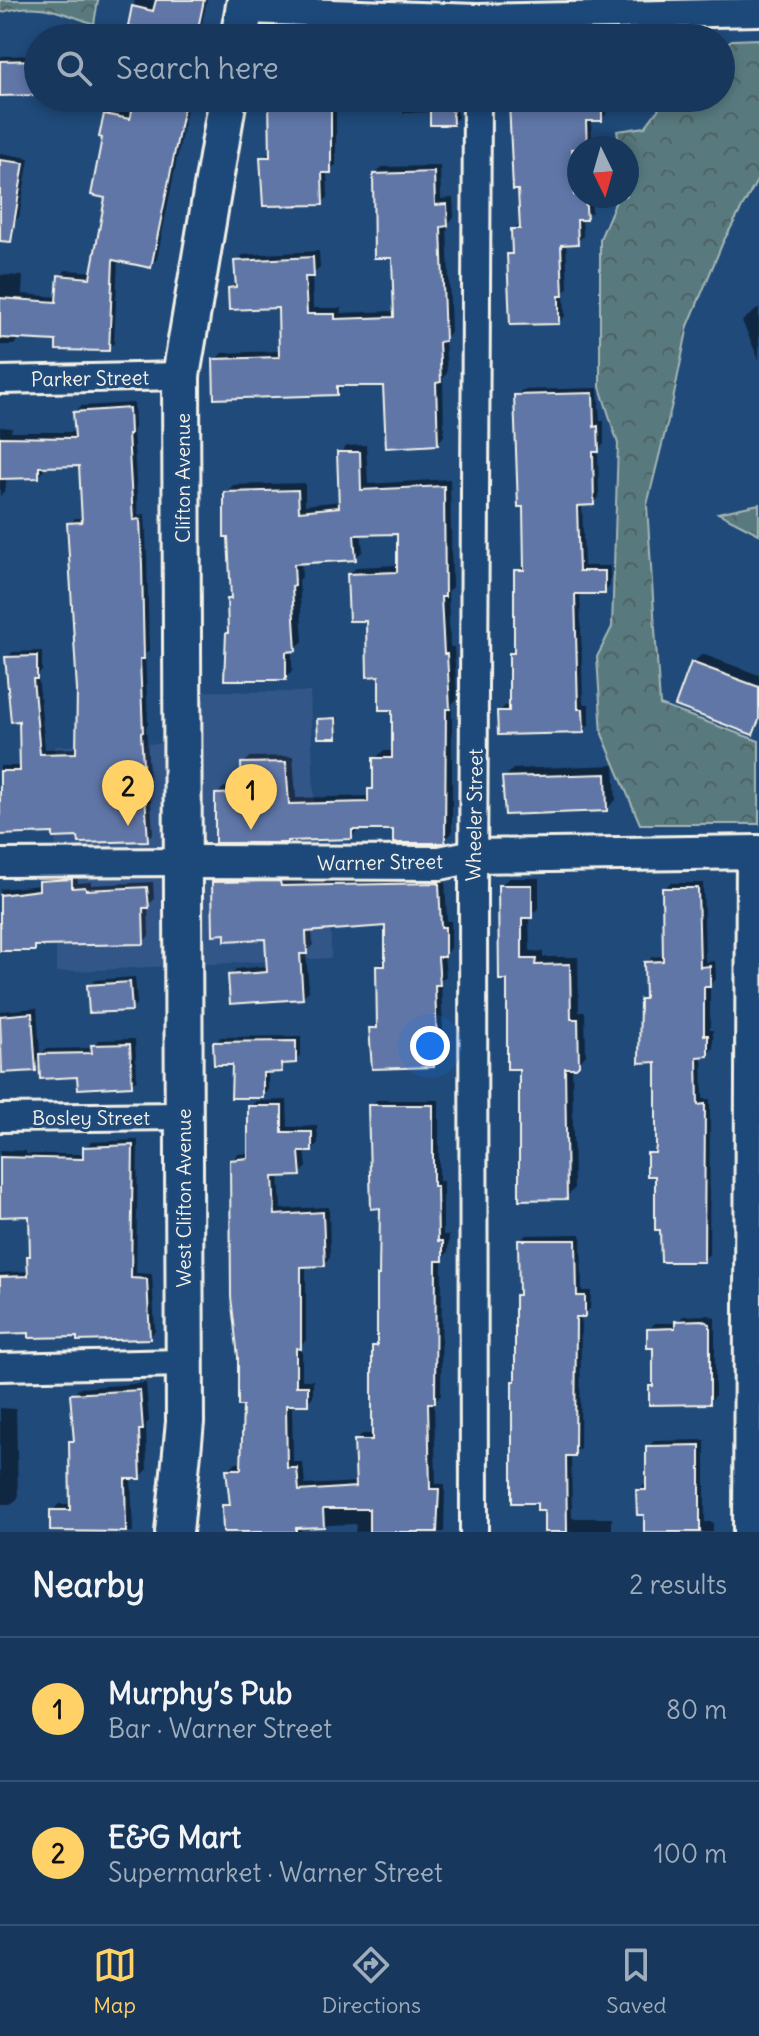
<!DOCTYPE html>
<html lang="en">
<head>
<meta charset="utf-8">
<style>
	:root { --surface:#17385c; --page:#244365; --text:#f1f3f6; --muted:#9eacbb; --line:#365272; --accent:#ffd166 }
	body { margin:0; font-family:Delius,sans-serif; background:var(--page); color:var(--text) }
	.compass { position:absolute; left:567px; top:136px; width:72px; height:72px; border-radius:50%; background:var(--surface); box-shadow:0 4px 12px #0003; rotate:175deg }
	.you { position:absolute; left:430px; top:1046px; width:28px; height:28px; margin:-20px; border:6px solid #fff; border-radius:50%; background:#1a73e8; box-shadow:0 0 0 12px #1a73e833 }
	.badge { display:grid; place-items:center; width:52px; height:52px; border-radius:50%; background:var(--accent); color:#111; font-size:26px; font-weight:700 }
	.pin { position:absolute; translate:-50% -66px; filter:drop-shadow(0 2px 4px #0008) }
	.pin::after { content:''; position:absolute; top:42px; width:28px; height:24px; background:inherit; clip-path:polygon(0 0,100% 0,50% 100%) }
	.list { margin:0; padding:0; list-style:none }
	h2 { display:flex; justify-content:space-between; align-items:center; height:104px; margin:0; padding:0 32px; font-size:34px }
	h2 small { font-size:26px; font-weight:400; color:var(--muted) }
	.list li { display:grid; grid-template-columns:52px 1fr auto; gap:24px; align-items:center; box-sizing:border-box; height:144px; padding:0 32px; border-top:2px solid var(--line) }
	.list b { display:block; font-size:30px; white-space:nowrap }
	.list p { margin:0; font-size:26px; white-space:nowrap; color:var(--muted) }
	.list em { font-size:26px; font-style:normal; color:var(--muted) }
	.icon { flex:none; width:44px; height:44px; fill:none; stroke:currentColor; stroke-width:2; stroke-linecap:round; stroke-linejoin:round }
	.map { position:relative; flex:none; width:759px; height:1532px; overflow:hidden }
	.search { position:absolute; background:var(--surface); box-shadow:0 4px 12px #0003; left:24px; right:24px; top:24px; height:88px; display:flex; align-items:center; gap:20px; box-sizing:border-box; padding:0 28px; border-radius:44px; color:var(--muted); font-size:30px }
	.sheet { height:392px; background:var(--surface) }
	nav { display:flex; justify-content:space-around; align-items:center; box-sizing:border-box; height:112px; border-top:2px solid var(--line); background:var(--surface); font-size:22px; color:var(--muted) }
	nav a { display:grid; justify-items:center; gap:4px }
	nav .on { color:var(--accent) }
	.map>svg:first-child { display:block }
	.built { fill:#325788 }
	.forest { fill:url(#forest-crowns); stroke:#a6b6b4; stroke-width:2 }
	.shadow { fill:#0007 }
	.building { fill:#5f76a7; stroke:#f4f1e8; stroke-width:2 }
	.lines { fill:none; stroke-linecap:round; stroke-linejoin:round }
	.minor-casing { stroke:#f4f1e8; stroke-width:32 }
	.tertiary-casing { stroke:#f4f1e8; stroke-width:38 }
	.secondary-casing { stroke:#f4f1e8; stroke-width:42 }
	.minor { stroke:#1f4a7a; stroke-width:26 }
	.tertiary { stroke:#1f4a7a; stroke-width:32 }
	.secondary { stroke:#1f4a7a; stroke-width:36 }
	.labels { text-anchor:middle; dominant-baseline:central; stroke-width:6; stroke-linejoin:round; paint-order:stroke }
	.street-label { font-size:20px; fill:#f4f1e8; stroke:#1f4a7a }
</style>
</head>
<body>
<div class="map">
<svg width="759" height="1532" viewBox="0 0 759 1532">
	<defs>
		<pattern id="forest-crowns" width="20" height="18" patternUnits="userSpaceOnUse" patternTransform="scale(2)"><rect width="20" height="18" fill="#587a7f"/><path d="M2 6a3 3 0 1 1 6 0M12 15a3 3 0 1 1 6 0" fill="none" stroke="#506162"/></pattern>
	</defs>
	<rect width="100%" height="100%" fill="#1f4a7a"/>
	<filter id="ink" filterUnits="userSpaceOnUse"><feTurbulence type="fractalNoise" baseFrequency=".0125" numOctaves="2"/><feDisplacementMap in="SourceGraphic" scale="16" xChannelSelector="R" yChannelSelector="G"/><feConvolveMatrix kernelMatrix="1 2 1 2 8 2 1 2 1" color-interpolation-filters="sRGB"/></filter>
	<g filter="url(#ink)">
		<path class="built" d="M183,691L310,692L316,844L330,864L331,958L56,972L55,746L182,743Z"/>
		<path class="forest" d="M0,0H98L94,24C60,12 36,0 0,13Z
			M759,39V177L723,242L688,326L673,400L647,505L660,705L759,741V824H640L602,734L597,657L612,627L618,444L600,387V239L618,196H627V148H620L617,131L645,127L667,98H721V47L732,40Z
			M759,504V534L718,513Z"/>
		<path class="shadow" d="M135,0H207L199,38H128Z
			M528,32H580V38H522Z
			M630,34H683V38H627Z
			M38,55V93L0,94V58L2,56Z
			M109,98H189L157,259L151,265L118,259L114,343L108,349L58,340L20,337L14,345H0V275L23,276L22,294L58,297L60,276L66,270L93,272L107,196L105,137L101,136Z
			M274,98H336V165L327,171L328,197L322,203L262,158L272,152L271,101Z
			M403,98H457L458,117L452,123L432,112L403,113Z
			M515,98H607V113L601,119H591L592,140L586,146L577,147L579,196H591L592,212L582,218L583,236L577,242L566,243L568,288L564,292L565,316L559,322L509,255L513,250V230L522,224L511,102Z
			M0,153L29,158L19,217L13,223L0,222Z
			M440,166L441,199L453,198L454,217L447,225L451,332L445,339L447,373L443,378L444,436L437,443L385,383L343,384L337,393L215,360L222,353L281,351L280,306L230,289L237,281L236,262L243,255L319,251L320,268L312,275L313,308H341V313L396,311L394,255L375,174L382,167Z
			M759,308V360L742,321Z
			M598,388L600,421H604V444L598,450L599,497L593,503H582L584,566H610V586L604,592H580L583,704H589V725L583,731L499,712L505,706H511V654L516,649V571L526,565L525,505L516,396L522,390Z
			M134,403L135,426L133,429L138,515L145,514L147,558L149,651L145,654L148,724L146,727L153,833L147,839L54,831L0,833V766H22L21,719L7,657L13,652L42,651V671L38,675L45,749L78,748L79,690L70,524L75,518H84L81,464L44,465V470L38,476L7,477L5,490L0,496V427L12,428L11,432H76L75,412L81,406Z
			M366,445L368,484L450,479L452,587L448,591L450,647H454L457,699L452,704V833L444,841L395,828L359,829L352,837L217,794L224,787H243V764L250,757L293,756L296,798L370,796V789L375,785V759L383,751H394V708L381,674L367,619L349,574L357,567L399,565V532L361,533L363,551L355,558L301,562L302,577L299,580L303,642L292,649V671L285,678L230,631L229,600L233,597L226,493L233,485L305,483V505L341,501L339,453L347,446Z
			M702,654L759,675V726L753,733L693,663Z
			M322,717H338V733L336,736L319,720Z
			M614,765L616,800L606,809L504,778L513,769Z
			M77,874L78,883L91,882V885L153,882L154,900L148,905L149,936L143,942L39,944L34,949L0,951V889L41,885L47,876Z
			M286,875L287,880L445,878L447,921H451V948L444,955L446,976L441,980L443,1033L439,1037L440,1058L433,1065L372,1028L379,1021L378,967L387,960V923L312,929L313,945L306,952L309,991L302,997L230,976L236,969L268,966L267,937L214,883L220,876Z
			M509,878H539V908L529,916L530,951L543,952V957H578L579,1012H585L586,1055L576,1066H572L574,1189L566,1197L521,1067L509,977L500,886Z
			M670,883H703L705,962L715,961L716,979L710,985V1030H713V1048L707,1054H702L703,1099H710L709,1254L703,1260L649,1154L658,1148V1060L642,1000L647,995L646,963L652,957L665,956L664,889Z
			M135,977L137,1003L131,1009L89,986L95,980Z
			M37,1008L40,1055L46,1049L93,1048L99,1040L135,1039L137,1079L131,1084L79,1075L41,1063L35,1069L0,1066V1011Z
			M301,1036V1055L295,1061L287,1062L281,1070H268V1090L262,1096L215,1043L221,1037Z
			M287,1100L288,1127L317,1126L318,1143L311,1150H305L307,1167L300,1174L279,1175L281,1209L329,1207L330,1257L324,1264H306V1340L302,1345V1380H313V1396L307,1403H292L293,1462H303L305,1485L358,1482L356,1441L362,1434H374V1346L379,1341L383,1206L370,1106L377,1100H439V1181H443V1235H449L448,1252L442,1259L441,1395L434,1402L436,1484H445L444,1532H355L356,1524L301,1526V1532H225L224,1506L231,1499L228,1470L235,1463H243L245,1404L232,1160L238,1154L250,1153V1107L256,1101Z
			M138,1140L136,1273L152,1274L155,1331L149,1337L31,1331L0,1332V1273L30,1271L31,1214L0,1215V1150L26,1151V1154H85V1148L91,1142Z
			M581,1234L582,1291H591L590,1309L581,1315L580,1448L571,1454L572,1518H612V1532H545L546,1508L514,1381L517,1379V1296L521,1292L520,1241L526,1235Z
			M709,1315L715,1318V1396L709,1402L651,1387L655,1382V1346L649,1329L655,1323H677L683,1316Z
			M146,1383L149,1421L146,1424L147,1470L140,1477H131L133,1532H79L52,1511L59,1504H72L71,1442L76,1438L72,1395L80,1388Z
			M0,1408L16,1409L18,1498L12,1504H0Z
			M705,1440V1522H713V1532H646V1513L638,1491L644,1485H648V1447L654,1441Z"/>
		<path class="building" d="M156,0H204L196,38H141L143,29L128,26L132,6L153,11Z
			M38,60V95L0,96V61Z
			M135,98H166L185,102L151,268L113,260L109,351L56,350V341L0,338V298L56,302L58,275L90,278L105,198L91,195L102,138L99,137L104,114L130,119Z
			M430,98H452L453,125H430Z
			M269,100H331V173H322L323,205L263,206L260,157H270Z
			M602,100V121H586L587,148L572,149L574,195L585,196L587,220H577L578,244L561,245L563,296H559V324L510,325L507,254H512L511,229H520L518,190H513L509,101Z
			M0,160L24,163L11,242L0,241Z
			M434,172L435,205L447,204L448,226L441,227L445,341L439,342L441,382L436,383L438,445L386,448L383,386H337V395L214,399L213,359L279,357L278,308L229,310L228,288L236,287L234,261L313,257L314,277H305L307,314H335V319L394,317L392,258H374L373,174Z
			M593,393L594,427L598,426L599,452H593L594,505L577,506L579,571H605V594H575L578,709H583L584,733L498,735L497,711H509V653H514V570H524L523,507H518L514,395Z
			M129,408L130,434H128L133,520L140,519L142,565L144,659H140L143,732L141,733L148,841L79,843L78,837L53,838V833L0,835V771H20L19,721L11,722L5,657L37,656V679H33L40,754L76,753L77,690L67,523L82,522L79,466L39,467V478L0,479V437L75,438L73,412Z
			M337,452H360L361,490L444,486L445,597H441L444,654H447L450,709H446L445,843H393V830H352V839L287,841V843H215V794L242,793L241,763L286,762L289,804L368,802V789H373V758H392V710H379V676L367,677L366,621H349L347,574L397,572V534L354,535L356,560L294,564L295,586L292,587L296,651L286,652V680H224L226,633H228L227,599H231L228,537H224V492L298,490L299,511L339,507Z
			M691,662L759,687V720L753,735L675,706Z
			M336,718L337,738H318L317,719Z
			M606,774L607,811L505,815L502,777Z
			M72,879V888L85,887L86,890L147,887L149,908H143L144,944L35,946V951H0V895L39,890V881Z
			M280,881L281,886L439,883L441,927H445V957H438L440,985H435L437,1042H433L434,1067L372,1069L369,1028H377L376,966H385V926L306,932L307,954H300L303,999L230,1004L228,975L267,972L265,939L225,941V934L213,935L212,882Z
			M498,885H532V918H522V959H536L535,965L570,964L571,1019H578L579,1065L576,1068H565L567,1199L519,1200V1069H507V980H499Z
			M662,888H698L700,967L710,966V987H704V1035H708V1056L697,1057L698,1105L705,1104L704,1262H661L660,1230H655V1176H647V1153H655L656,1146V1062L639,1063L640,999H645L644,962L663,961Z
			M130,982L132,1011L89,1013L87,985Z
			M32,1013L36,1071L2,1073L0,1016Z
			M296,1041V1063L281,1064L282,1072L263,1073V1098H231L232,1065H214L213,1042Z
			M130,1044L132,1086L78,1089L77,1077L40,1079L39,1054L92,1053L91,1045Z
			M368,1105H433V1186H437L438,1241H443V1261H436L435,1403H428L430,1489H439L437,1532H369V1509H323L324,1527L296,1528V1532H223L222,1505H230L226,1469H241L243,1406H238V1357L231,1297L230,1160L248,1158V1106H282V1132H312V1152H299L301,1176L273,1177L275,1215L323,1212L325,1266L301,1267V1349L296,1348V1386H308V1405H286L287,1468H297L299,1491L356,1487L354,1440H372V1346H377V1275H379L380,1208L371,1209Z
			M133,1145L131,1278L147,1279L150,1339L77,1341V1337L29,1338V1333L0,1334V1277L28,1276L27,1256H30L29,1216L0,1217V1157L83,1159V1147Z
			M518,1240H576L577,1296H585V1317H576L575,1456H566L567,1532H544V1510H537V1503H512V1381H515V1295H519Z
			M702,1320L710,1324V1404L649,1405V1386H653V1348H647V1329L675,1328V1321Z
			M140,1390L143,1430H139L141,1479H125L126,1532L50,1531V1510H70L69,1441H74L70,1394Z
			M700,1445V1532H644V1515H637L636,1490H646V1446Z"/>
		<g class="lines">
			<defs>
				<path id="minor" d="M244,10L477,18L759,12
					M0,380L181,376
					M0,863L183,862
					M0,1118L182,1116
					M0,1367L184,1363
					M474,1532L473,888L477,98
					M747,1532L750,852"/>
				<path id="tertiary" d="M183,862L440,863L474,856L759,852"/>
				<path id="secondary" d="M239,38L246,0
					M174,1532L185,1422L181,376L228,98"/>
			</defs>
			<use href="#minor" class="minor-casing"/>
			<use href="#tertiary" class="tertiary-casing"/>
			<use href="#secondary" class="secondary-casing"/>
			<use href="#minor" class="minor"/>
			<use href="#tertiary" class="tertiary"/>
			<use href="#secondary" class="secondary"/>
		</g>
	</g>
	<g class="labels">
		<g class="street-label">
			<text transform="translate(90 378) rotate(-1)">Parker Street</text>
			<text transform="translate(182 478) rotate(-90)">Clifton Avenue</text>
			<text transform="translate(474 815) rotate(-89)">Wheeler Street</text>
			<text transform="translate(380 862) rotate(-1)">Warner Street</text>
			<text x="91" y="1117">Bosley Street</text>
			<text transform="translate(183 1198) rotate(-90)">West Clifton Avenue</text>
		</g>
	</g>
</svg>
<svg class="compass" viewBox="-18 -18 36 36"><path d="M0-13l5 13h-10z" fill="#e53935"/><path d="M0 13l5-13h-10z" fill="#9eacbb"/></svg>
<div class="you"></div>
<div class="pin badge" style="left:251px;top:830px">1</div>
<div class="pin badge" style="left:128px;top:826px">2</div>
<div class="search"><svg class="icon" aria-label="search" viewBox="0 0 24 24"><circle cx="10" cy="10" r="6"/><path d="M15 15l6 6"/></svg>Search here</div>
</div>
<section class="sheet">
<h2>Nearby<small>2 results</small></h2>
<ul class="list">
<li><span class="badge">1</span><div><b>Murphy’s Pub</b><p>Bar · Warner Street</p></div><em>80 m</em></li>
<li><span class="badge">2</span><div><b>E&amp;G Mart</b><p>Supermarket · Warner Street</p></div><em>100 m</em></li>
</ul>
</section>
<nav>
<a class="on"><svg class="icon" aria-label="map" viewBox="0 0 24 24"><path d="M3 6l6-2 6 2 6-2v14l-6 2-6-2-6 2zM9 4v14M15 6v14"/></svg>Map</a>
<a><svg class="icon" aria-label="directions" viewBox="0 0 24 24"><path d="M12 3l9 9-9 9-9-9zM9 14v-3h6M13 9l2 2-2 2"/></svg>Directions</a>
<a><svg class="icon" aria-label="saved" viewBox="0 0 24 24"><path d="M7 4h10v16l-5-4-5 4z"/></svg>Saved</a>
</nav>
</body>
</html>
